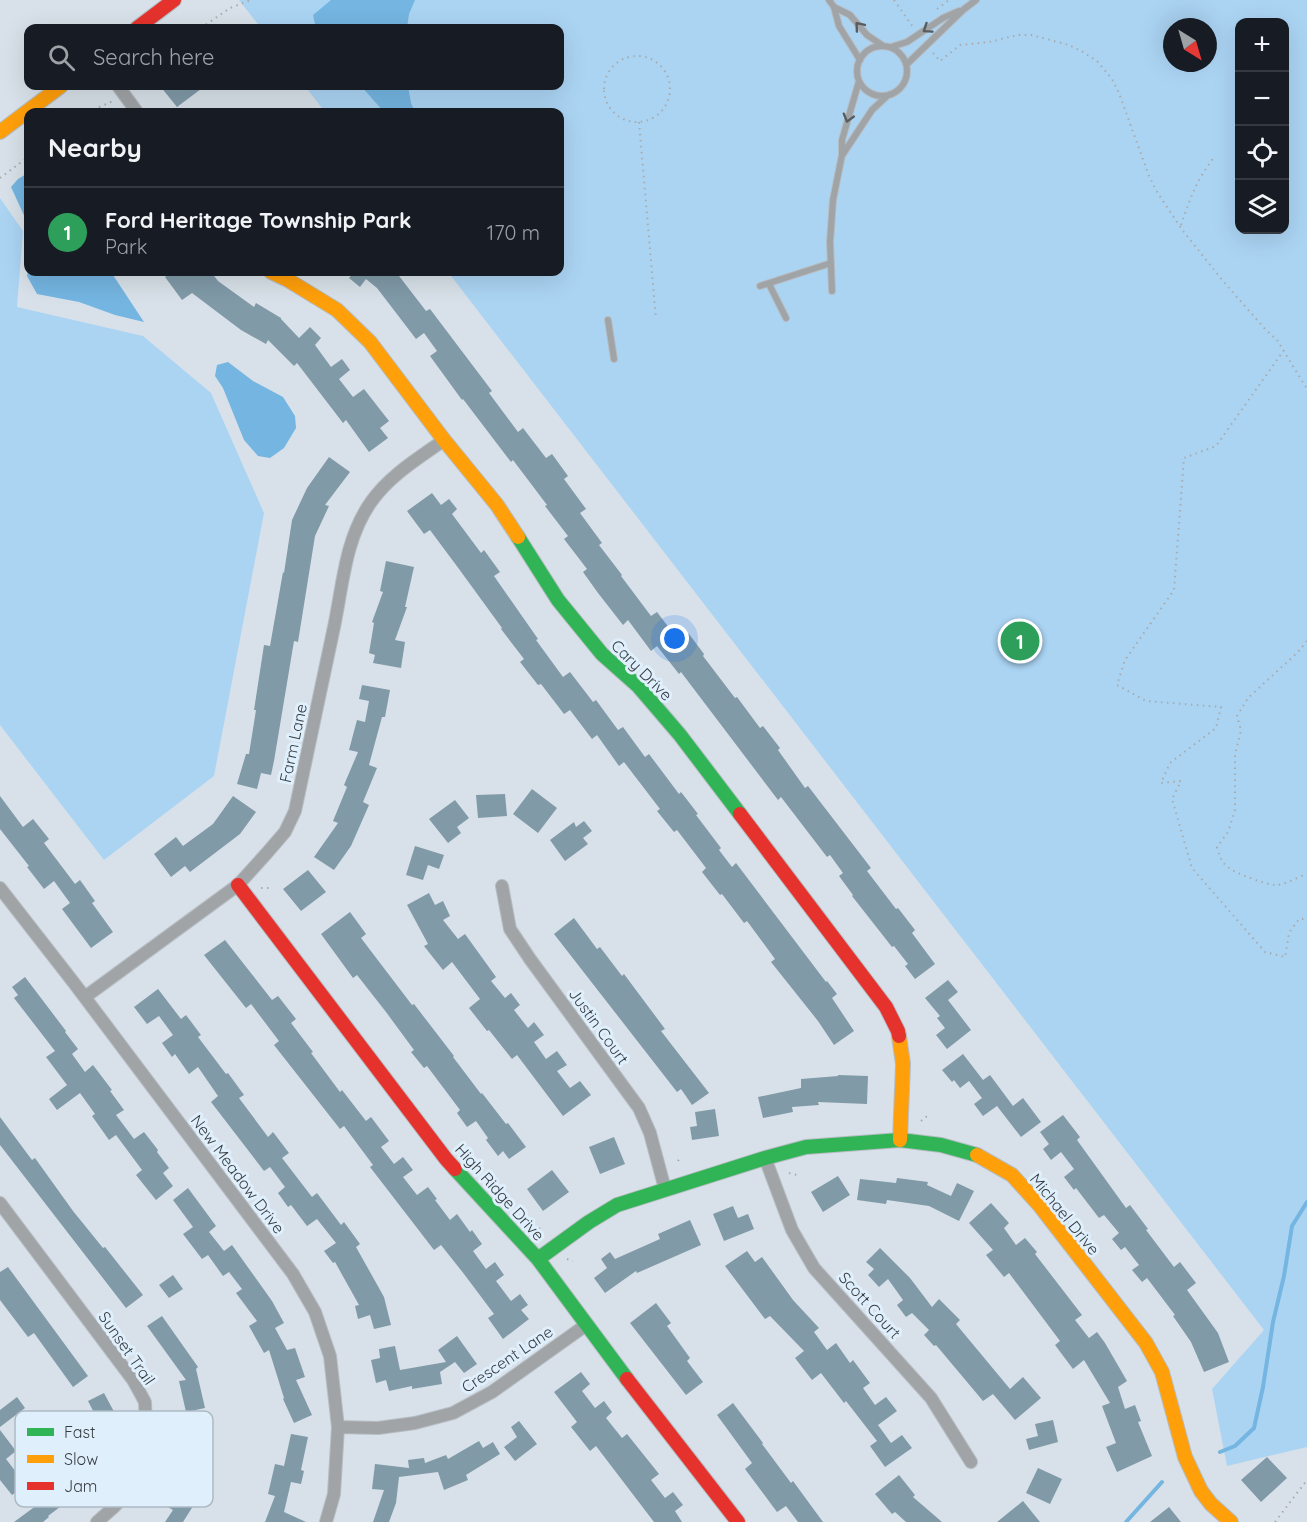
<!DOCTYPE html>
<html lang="en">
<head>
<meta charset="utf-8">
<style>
	:root { --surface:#171b24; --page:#20242c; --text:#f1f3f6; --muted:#9ea1a6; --line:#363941; --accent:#0f766e }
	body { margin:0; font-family:Quicksand,sans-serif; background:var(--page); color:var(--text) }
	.controls { position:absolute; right:18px; top:18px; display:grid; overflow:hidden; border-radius:12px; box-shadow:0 6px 24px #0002 }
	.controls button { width:54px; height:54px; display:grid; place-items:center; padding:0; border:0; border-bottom:2px solid var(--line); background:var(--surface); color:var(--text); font:30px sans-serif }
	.compass { position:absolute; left:1163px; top:18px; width:54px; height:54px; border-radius:50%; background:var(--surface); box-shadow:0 6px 24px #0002; rotate:143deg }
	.you { position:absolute; left:675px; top:639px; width:21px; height:21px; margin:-15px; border:4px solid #fff; border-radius:50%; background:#1a73e8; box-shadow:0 0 0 9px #1a73e833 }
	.badge { display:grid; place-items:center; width:39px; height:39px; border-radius:50%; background:var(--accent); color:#fff; font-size:20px; font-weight:700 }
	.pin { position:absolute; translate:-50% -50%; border:3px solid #fff; box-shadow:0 2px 6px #0006 }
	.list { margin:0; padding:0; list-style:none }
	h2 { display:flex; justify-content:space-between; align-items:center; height:78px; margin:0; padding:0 24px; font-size:26px }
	h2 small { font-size:20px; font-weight:400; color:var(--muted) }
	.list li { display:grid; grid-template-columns:39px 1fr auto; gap:18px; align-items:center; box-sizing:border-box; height:90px; padding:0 24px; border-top:2px solid var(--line) }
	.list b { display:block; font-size:22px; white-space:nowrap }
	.list p { margin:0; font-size:20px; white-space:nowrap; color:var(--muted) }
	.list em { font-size:20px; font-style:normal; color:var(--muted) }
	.icon { flex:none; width:33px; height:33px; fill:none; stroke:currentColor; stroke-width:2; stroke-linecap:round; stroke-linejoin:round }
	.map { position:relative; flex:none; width:1307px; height:1522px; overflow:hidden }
	.search { position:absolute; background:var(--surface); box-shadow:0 6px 24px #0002; left:24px; top:24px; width:540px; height:66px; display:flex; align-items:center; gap:15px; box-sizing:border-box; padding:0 21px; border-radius:12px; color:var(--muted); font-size:22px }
	.panel { position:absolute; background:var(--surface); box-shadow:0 6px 24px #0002; left:24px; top:108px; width:540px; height:168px; border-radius:12px }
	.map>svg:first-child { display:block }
	.green { fill:#abd4f3; fill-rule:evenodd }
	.water { fill:#74b5e1 }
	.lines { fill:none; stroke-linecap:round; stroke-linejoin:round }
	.stream { stroke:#74b5e1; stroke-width:4 }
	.building { fill:#809aa8 }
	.lane-casing { stroke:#b6bdc3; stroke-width:8 }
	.street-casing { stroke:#b6bdc3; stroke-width:14 }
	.fast-casing { stroke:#b6bdc3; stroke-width:16 }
	.slow-casing { stroke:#b6bdc3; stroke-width:16 }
	.jam-casing { stroke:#b6bdc3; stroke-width:16 }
	.path { stroke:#a7abae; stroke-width:2; stroke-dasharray:1.5 4.5; stroke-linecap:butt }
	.lane { stroke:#a1a4a7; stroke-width:6 }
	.street { stroke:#a1a4a7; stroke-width:12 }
	.fast { stroke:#30b455; stroke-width:14 }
	.slow { stroke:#ff9f0a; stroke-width:14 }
	.jam { stroke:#e5322d; stroke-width:14 }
	.oneway { stroke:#575c60 }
	.labels { text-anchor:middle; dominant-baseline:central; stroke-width:6; stroke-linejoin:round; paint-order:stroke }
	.street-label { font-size:16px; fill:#373d42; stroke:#dfeffc }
	.key { fill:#dfeffc; stroke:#adbac4; stroke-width:1.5 }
	.key-label { font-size:16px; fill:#373d42 }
</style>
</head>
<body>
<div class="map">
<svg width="1307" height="1522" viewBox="0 0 1307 1522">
	<rect width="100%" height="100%" fill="#d8e1e9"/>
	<path class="green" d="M239,0H1307V1447L1227,1466L1212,1389L1264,1330L448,272H560V112H325L305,86H560V28H261ZM1240,22H1284V230H1240ZM1172,27H1208V63H1172Z
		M0,198L23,231L17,307L143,336L211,393L264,513L214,776L104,860L0,725Z"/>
	<path class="water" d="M331,0H415L409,14L407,28H318L315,24L313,15Z
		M361,86H408L411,103L415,112H384Z
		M28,173V224L11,187L18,179Z
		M28,270V272H111L144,322L115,315L79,302L37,294L27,276Z
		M228,362L253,381L283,397L295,416L296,428L284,448L270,458L258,456L244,440L223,388L215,376L217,365Z"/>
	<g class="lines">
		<path class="stream" d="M1220,1452L1235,1446L1254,1428L1263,1387L1273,1322L1284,1276L1292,1226L1307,1202
			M1126,1522L1162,1482"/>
	</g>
	<path class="building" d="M160,86H205L177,107Z
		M172,272H211L218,281L254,307L256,303L281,318V319L299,338L310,327L321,338L315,345L331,367L342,359L350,370L339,379L353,397L364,389L389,421L380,428L388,438L369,452L346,420L343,423L297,363L294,366L268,340L266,344L241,330L192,293L182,300L165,277Z
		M354,272H396L426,311L430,309L492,391L489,393L518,432L523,428L546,458L552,454L568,476L564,479L586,509L580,513L602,543L599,545L622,575L621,576L651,616L657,612L679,641L689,634L704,654L703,656L735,698L737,697L760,728L763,726L780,748L778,750L805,788L808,786L871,868L867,871L896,909L898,908L915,930L912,933L935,964L915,979L905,966L908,964L894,946L892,947L852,896L853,895L839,876L843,873L830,855L827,857L781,797L778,800L681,672L679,674L657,646L651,651L628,620L623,625L598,593L583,572L587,569L564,539L568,536L545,506L547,505L513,460L511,462L463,399L462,400L430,356L437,351L424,333L416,339L377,288L366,279L360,287L349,278Z
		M329,457L350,472L325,505L329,506L315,536L298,642L294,641L274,761L271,775L261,773L257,789L237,784L246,754H249L256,710H254L264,645L270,646L283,572L284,573L292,520L307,488Z
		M432,493L441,505L449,499L457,509L452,514L481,553L484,550L500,572L494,576L538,639L536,640L563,677L570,672L593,702L596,700L618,730L623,727L645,757L649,754L679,794L681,792L698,814L696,815L721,848L719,850L732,867L736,863L826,982L827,981L837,994L832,998L854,1031L834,1045L818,1021L771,962L775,959L747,921L744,923L722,894L720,895L702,872L706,868L677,830L674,832L657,811L660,809L624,762L619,766L597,735L592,739L570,710L564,714L541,684L538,685L520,662L524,659L501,629L502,628L459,569L430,530L424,534L407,511Z
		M386,561L414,567L405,607H407L395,640L405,642L401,668L373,663L375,655L369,653L374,623L372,622L383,592L380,591Z
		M362,685L390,690L385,717H382L369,765L377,768L363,802L369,805L351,846L334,870L314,857L338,823L333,821L347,787L344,785L358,752L349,750L357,720L365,722L369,701L359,699Z
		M532,789L557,808L538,833L513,814Z
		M505,794L507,816L478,818L476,795Z
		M0,796L23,827L33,819L49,839L44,843L75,884L80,880L95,901L92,903L113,932L91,948L62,909L70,903L54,881L44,889L27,867L29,866L0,829Z
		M233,796L256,812L240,834L190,872L185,866L171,877L154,854L176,837L183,846L213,824Z
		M455,800L469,818L457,827L461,833L448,843L429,819Z
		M584,821L592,831L583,838L588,844L565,861L550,840L574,822L576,827Z
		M415,846L444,855L439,869L428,865L423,880L406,875Z
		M308,870L326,892L301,911L283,889Z
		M429,893L435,905L443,901L450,916L443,920L458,939L465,934L496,977L491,981L505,998L511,993L520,1005L514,1010L528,1028L534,1022L544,1035L534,1042L546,1059L557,1051L567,1065L557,1071L570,1088L580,1081L591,1095L563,1116L517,1055L512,1059L489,1030L487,1031L469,1008L480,999L452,962L443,970L424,946L428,944L407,905Z
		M350,912L366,934L361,938L412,1005L414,1004L454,1056L453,1057L481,1094L482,1093L506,1124L508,1123L526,1147L509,1159L503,1151L498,1156L486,1140L488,1138L476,1121L467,1127L457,1113L460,1110L427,1066L424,1068L411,1052L414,1050L386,1012L357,975L353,978L321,934Z
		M574,918L597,949L600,947L622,976L624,974L665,1029L661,1031L709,1093L692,1105L681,1089L677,1092L554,934Z
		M225,940L272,1000L278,996L296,1019L291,1023L313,1052L311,1053L340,1092L342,1090L366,1121L371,1117L389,1141L381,1147L394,1164L403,1157L413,1170L403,1177L417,1195L428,1187L437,1199L435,1200L450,1220L457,1214L470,1232L472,1230L482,1244L473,1251L486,1269L495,1262L504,1275L496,1281L511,1301L520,1294L528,1305L521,1310L529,1319L503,1339L488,1318L494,1314L464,1274L441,1245L434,1250L370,1167L373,1165L344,1126L340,1129L274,1045L279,1041L251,1004L246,1008L204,955Z
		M25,977L66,1031L65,1032L78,1049L72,1054L85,1072L93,1065L112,1090L110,1091L124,1110L116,1115L134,1139L144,1132L158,1150L157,1152L169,1168L163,1173L173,1186L156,1200L136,1175L142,1170L116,1135L109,1140L92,1116L95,1114L80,1093L57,1110L49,1099L67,1085L46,1057L55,1051L14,998L18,995L12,987Z
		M948,980L958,992L948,1000L971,1030L947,1049L936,1035L945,1028L937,1018L940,1016L925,998Z
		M158,989L181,1019L186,1015L201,1035L198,1037L226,1074L228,1073L244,1095L239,1098L268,1137L273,1132L289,1153L282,1158L312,1197L317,1193L341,1225L344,1222L360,1244L356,1247L384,1297L391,1325L374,1329L370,1315L358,1319L355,1306L359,1305L335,1262L333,1263L324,1251L336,1243L317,1219L307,1226L291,1205L288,1207L278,1193L285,1187L270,1167L264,1171L211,1102L218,1096L198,1067L189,1074L175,1054L172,1057L162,1043L173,1035L159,1016L147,1024L134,1007Z
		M963,1054L983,1080L990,1075L1013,1106L1023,1098L1041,1122L1021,1137L997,1106L983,1116L974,1104L982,1098L969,1081L960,1088L954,1080L952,1082L942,1070Z
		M838,1075L868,1076L867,1104L818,1102L819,1105L792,1107L793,1112L763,1118L758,1097L801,1088V1079L838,1076Z
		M715,1109L719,1136L692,1140L690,1127L697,1126L695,1112Z
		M1063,1115L1080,1137L1077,1140L1126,1208L1130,1205L1148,1229L1146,1230L1174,1267L1180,1262L1196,1283L1187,1290L1218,1333L1229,1362L1204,1372L1191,1342L1173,1316L1175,1315L1147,1278L1142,1282L1132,1270L1139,1265L1125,1247L1121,1250L1112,1239L1119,1233L1104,1215L1099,1218L1076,1188L1074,1190L1064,1177L1074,1169L1061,1152L1051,1160L1043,1149L1049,1144L1040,1132Z
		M0,1117L32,1160L35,1158L73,1211L103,1248L105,1247L143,1295L126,1308L0,1145Z
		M614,1137L625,1164L600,1174L589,1147Z
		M552,1170L569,1192L543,1211L527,1189Z
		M838,1176L850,1195L823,1212L811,1192Z
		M897,1178L928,1182L927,1185L951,1196L957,1183L974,1191L959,1221L929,1206L887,1200L886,1204L857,1200L860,1179L896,1183Z
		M188,1188L216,1226L209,1232L224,1251L232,1245L272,1301L284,1323L275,1328L287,1350L295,1348L305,1377L296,1380L312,1415L294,1423L283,1399L284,1398L269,1350L264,1353L249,1326L257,1321L236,1293L242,1289L229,1272L223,1276L208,1255L202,1259L183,1234L193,1227L173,1200Z
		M991,1203L1009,1223L1004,1228L1016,1245L1025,1238L1037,1252L1035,1254L1082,1315L1075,1320L1089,1338L1097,1332L1105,1343L1127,1381L1118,1387L1125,1409L1135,1405L1141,1421L1138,1422L1152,1456L1117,1472L1106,1447L1116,1443L1102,1406L1110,1403L1084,1360L1073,1369L1055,1345L1060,1341L1009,1273L1004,1277L986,1255L993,1250L969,1223Z
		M733,1206L738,1218L748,1214L754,1229L724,1241L713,1214Z
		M690,1220L701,1245L637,1273L636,1271L605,1293L594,1278L607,1268L601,1259L610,1252L615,1259L660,1239L658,1234Z
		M880,1248L910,1278L932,1307L939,1299L960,1320L956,1324L1010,1389L1023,1377L1041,1398L1015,1420L993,1394L983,1401L936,1345L934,1346L924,1335L929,1330L912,1313L906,1317L897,1305L903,1300L888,1279L879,1287L868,1275L874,1269L866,1262Z
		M747,1251L755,1262L762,1257L793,1300L819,1328L814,1332L827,1350L836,1343L850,1363L853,1360L870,1383L863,1388L875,1405L886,1397L897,1411L878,1425L891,1443L902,1435L912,1448L885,1467L870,1446L877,1441L846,1401L844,1403L821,1373L812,1380L795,1358L804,1351L770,1316L765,1319L725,1266Z
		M8,1267L88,1376L73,1387L34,1333L28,1337L0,1300V1272Z
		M173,1275L183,1289L169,1298L159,1285Z
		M656,1303L671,1323L667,1326L690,1358L687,1361L703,1382L686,1395L630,1323Z
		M162,1316L198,1367L196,1369L205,1408L186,1412L179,1381L186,1380L147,1326Z
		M457,1336L477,1364L464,1373L455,1362L440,1372L442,1384L412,1389V1386L389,1391L386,1380L376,1383L371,1360L380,1358L379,1349L395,1346L400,1370L446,1362L438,1350Z
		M581,1372L590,1384L582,1391L595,1408L604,1401L612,1412L606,1418L622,1438L627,1434L659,1474L651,1480L665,1498L673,1492L683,1505L675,1511L682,1522H654L596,1446L590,1451L571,1427L577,1422L554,1392Z
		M104,1393L119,1421L103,1430L88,1401Z
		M17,1397L25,1408L0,1427V1410Z
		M733,1403L763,1443L762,1444L791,1483L793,1481L823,1522H798L786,1506L777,1512L745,1469L752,1463L717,1415Z
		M1053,1420L1058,1442L1029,1450L1026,1439L1038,1436L1035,1424Z
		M519,1421L537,1444L515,1461L504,1447L517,1437L511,1427Z
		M190,1423L210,1427L200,1467L205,1471L187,1499L195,1503L183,1522H165L173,1510L166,1506L180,1484L177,1483L198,1450L185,1446Z
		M0,1430L16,1451L6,1459L26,1485L12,1495L0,1480Z
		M291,1434L308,1437L301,1470L304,1471L301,1484L291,1482L284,1512L306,1522H265L275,1496L268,1494L275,1464L284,1466Z
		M479,1441L483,1448L493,1442L500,1454L466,1475L468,1480L444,1490L438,1472L399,1477L396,1503L389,1522H373L384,1490L372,1489L375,1464L409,1468L408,1460L424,1458L425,1463L446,1455L448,1459Z
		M113,1443L97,1479L48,1516L49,1517L43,1522H14L48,1497L46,1495Z
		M1267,1457L1287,1478L1261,1502L1241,1480Z
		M1038,1468L1062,1479L1050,1504L1026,1493Z
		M899,1475L915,1495L913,1497L942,1522H906L895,1512L892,1514L875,1494Z
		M1023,1501L1040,1522H997Z
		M1169,1507L1181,1522H1150Z"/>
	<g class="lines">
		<defs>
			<path id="lane" d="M829,0L834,7L839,26L860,60
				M834,7L850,15L867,35L882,45
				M857 71a25 25 0 1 1 50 0a25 25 0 1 1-50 0Z
				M891,47L907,42L943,18L959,11
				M907,64L963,10L976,0
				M843,154L872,110L887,96
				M769,284L786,318
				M760,286L831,263
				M832,291L830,242L833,200L842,155V140L859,81
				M608,320L614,359"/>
			<path id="street" d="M118,86L137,112
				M502,886L510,929L530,959L639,1108L650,1133L665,1189
				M0,888L74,983L293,1274L315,1312L330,1356L338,1427L334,1494L326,1522
				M85,997L238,885L266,854L285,832L295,811C308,750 321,689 334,627C343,584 345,539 371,502C390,475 419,458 444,440
				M765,1158L792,1230L814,1268L931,1398L971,1462
				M0,1203L133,1380L145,1402L146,1433L143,1465L131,1489L114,1507L97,1522
				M338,1427L378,1428L415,1423L453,1413L492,1392L586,1325"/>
			<path id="fast" d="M518,537L558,600L602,654L638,686L680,735L740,814
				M455,1169L538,1259L627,1379
				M538,1259L589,1222L617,1205L765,1158L806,1147L900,1140L941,1145L977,1155"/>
			<path id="slow" d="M0,132L61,86
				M271,272L288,280L337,310L370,342L444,440L497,505L518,537
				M899,1036L903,1064L900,1140
				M977,1155L1012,1175L1040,1206L1146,1343L1162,1372L1185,1457L1201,1491L1211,1504L1231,1522"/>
			<path id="jam" d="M137,28L174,0
				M740,814L886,1007L898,1031L899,1036
				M238,885L446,1159L455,1169
				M627,1379L738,1522"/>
		</defs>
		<use href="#lane" class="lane-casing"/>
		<use href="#street" class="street-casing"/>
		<use href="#fast" class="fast-casing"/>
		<use href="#slow" class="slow-casing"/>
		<use href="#jam" class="jam-casing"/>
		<path class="path" d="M894,0L913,27
			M937,9L949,0
			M201,28L230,8L251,0
			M933,53L940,61L960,45L989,42L1018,35H1031L1069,45L1083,52L1097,61L1112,79L1119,93L1149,176L1157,192L1183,231L1223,281L1265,329L1277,340L1307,389
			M604 89a33 33 0 1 1 66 0a33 33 0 1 1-66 0Z
			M88,112L113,101
			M639,122L656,319
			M0,178L28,157
			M1181,225C1191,196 1196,181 1215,156
			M1284,350L1216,446L1184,458L1174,590L1125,660L1117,685L1146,701L1221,707L1216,728L1170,763L1161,783L1181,781L1172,799L1192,868L1265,952L1285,957L1289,933L1299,919H1307
			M1307,641L1297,653L1248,698L1237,716L1241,730L1235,755V810L1228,832L1217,847C1219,856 1222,863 1229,868C1235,873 1267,885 1275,885C1286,885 1297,877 1307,874
			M261,888H270
			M921,1121L927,1116
			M678,1161L681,1156
			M789,1173L797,1175
			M536,1234L540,1227
			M567,1259L573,1261
			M1275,1522L1307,1480"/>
		<use href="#lane" class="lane"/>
		<use href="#street" class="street"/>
		<use href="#fast" class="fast"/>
		<use href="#slow" class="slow"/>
		<use href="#jam" class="jam"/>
	</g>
	<defs><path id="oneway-chevron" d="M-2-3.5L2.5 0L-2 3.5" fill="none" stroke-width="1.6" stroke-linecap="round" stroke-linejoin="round" transform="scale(1.5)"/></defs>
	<g class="oneway">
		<use href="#oneway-chevron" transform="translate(859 26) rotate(-130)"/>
		<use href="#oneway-chevron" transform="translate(927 29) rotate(146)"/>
		<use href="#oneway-chevron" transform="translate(848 118) rotate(106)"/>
	</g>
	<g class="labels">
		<g class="street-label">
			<text transform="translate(642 670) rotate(45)">Cary Drive</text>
			<text transform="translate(293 743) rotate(-78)">Farm Lane</text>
			<text transform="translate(599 1026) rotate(54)">Justin Court</text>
			<text transform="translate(238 1174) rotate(53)">New Meadow Drive</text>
			<text transform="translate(500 1192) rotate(48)">High Ridge Drive</text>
			<text transform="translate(1065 1214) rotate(51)">Michael Drive</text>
			<text transform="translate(870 1305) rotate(48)">Scott Court</text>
			<text transform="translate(127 1348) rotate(55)">Sunset Trail</text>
			<text transform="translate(507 1359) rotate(-34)">Crescent Lane</text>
		</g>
	</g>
	<rect x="15" y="1411" width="198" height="96" rx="9" class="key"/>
	<rect x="27" y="1428" width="27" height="8" fill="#30b455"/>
	<rect x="27" y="1455" width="27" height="8" fill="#ff9f0a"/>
	<rect x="27" y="1482" width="27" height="8" fill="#e5322d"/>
	<g class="key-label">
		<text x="64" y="1438">Fast</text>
		<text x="64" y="1465">Slow</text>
		<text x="64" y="1492">Jam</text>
	</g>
</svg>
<div class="controls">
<button>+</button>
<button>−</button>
<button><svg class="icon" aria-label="locate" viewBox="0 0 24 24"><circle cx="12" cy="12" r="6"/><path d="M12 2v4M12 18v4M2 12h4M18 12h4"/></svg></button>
<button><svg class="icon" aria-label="layers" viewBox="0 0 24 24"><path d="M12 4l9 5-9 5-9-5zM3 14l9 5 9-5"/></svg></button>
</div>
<svg class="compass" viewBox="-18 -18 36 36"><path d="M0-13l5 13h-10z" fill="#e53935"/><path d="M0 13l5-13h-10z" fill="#9ea1a6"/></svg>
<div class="you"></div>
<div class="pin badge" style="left:1020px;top:641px;background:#2e9e5b">1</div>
<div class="search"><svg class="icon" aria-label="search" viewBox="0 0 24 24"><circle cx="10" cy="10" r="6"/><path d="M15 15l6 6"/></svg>Search here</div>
<section class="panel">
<h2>Nearby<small></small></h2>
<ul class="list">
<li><span class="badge" style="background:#2e9e5b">1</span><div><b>Ford Heritage Township Park</b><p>Park</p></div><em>170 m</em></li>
</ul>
</section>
</div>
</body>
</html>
